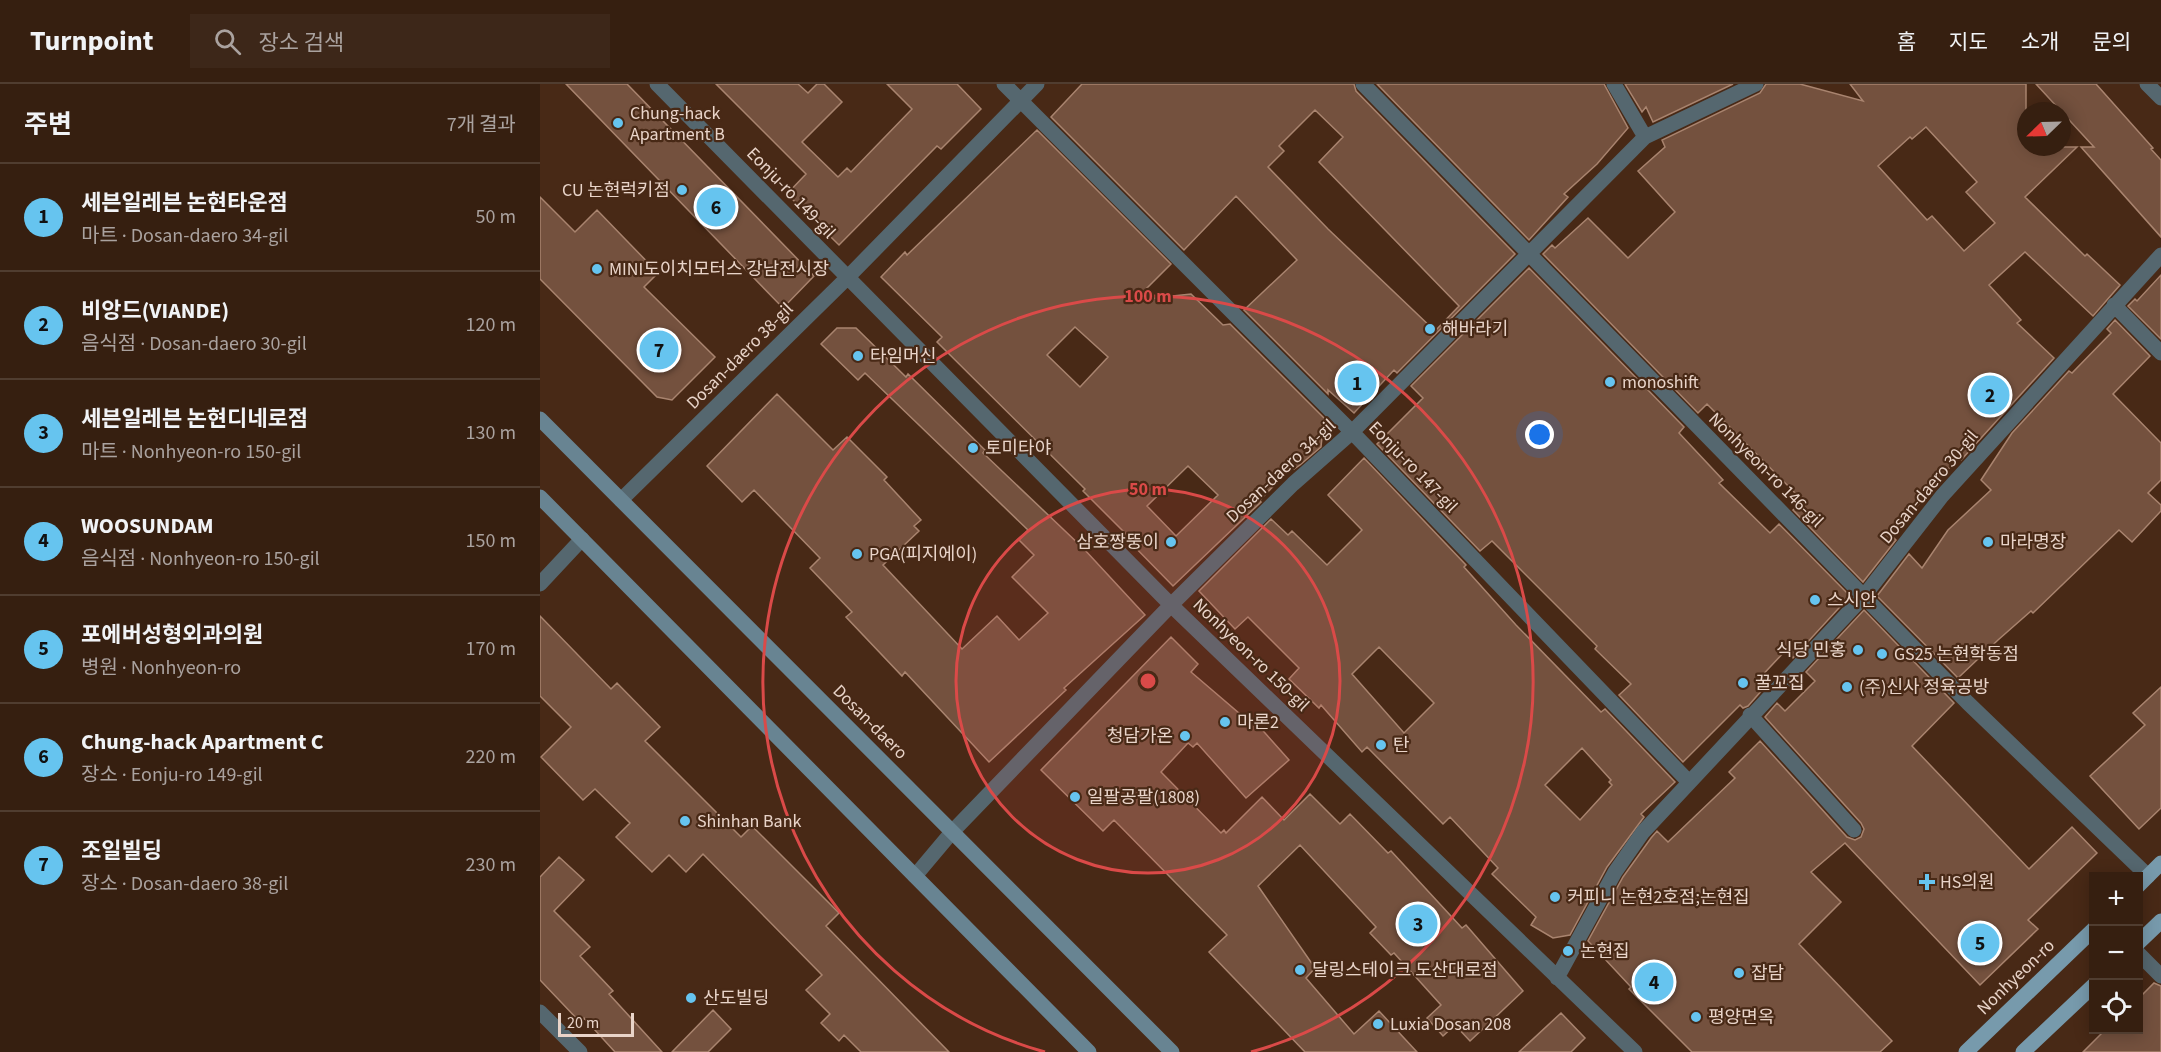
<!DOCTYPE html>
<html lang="ko">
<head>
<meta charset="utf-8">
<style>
	:root { --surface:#361f10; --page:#3d2719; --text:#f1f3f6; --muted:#aaa29f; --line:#503d30; --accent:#66c4ef }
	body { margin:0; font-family:"Source Sans 3","Noto Sans KR",sans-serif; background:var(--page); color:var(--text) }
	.controls { position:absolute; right:18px; bottom:18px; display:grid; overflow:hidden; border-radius:0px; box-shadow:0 3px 15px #0003 }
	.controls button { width:54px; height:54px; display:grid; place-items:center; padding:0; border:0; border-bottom:2px solid var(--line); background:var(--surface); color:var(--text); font:30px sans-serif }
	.compass { position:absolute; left:1477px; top:18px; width:54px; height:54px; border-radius:50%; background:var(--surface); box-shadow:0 3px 15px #0003; rotate:247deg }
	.scale { position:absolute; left:18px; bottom:15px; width:76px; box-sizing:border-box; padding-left:6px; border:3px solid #e9d4c9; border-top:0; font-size:16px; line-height:21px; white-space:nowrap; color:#e9d4c9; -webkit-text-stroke:4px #482916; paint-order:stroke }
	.you { position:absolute; left:1000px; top:351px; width:21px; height:21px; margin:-15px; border:4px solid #fff; border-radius:50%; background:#1a73e8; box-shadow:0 0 0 9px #1a73e833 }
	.badge { display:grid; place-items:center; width:39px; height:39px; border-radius:50%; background:var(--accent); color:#111; font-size:20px; font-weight:700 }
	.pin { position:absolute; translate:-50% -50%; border:3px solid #fff; box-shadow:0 2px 6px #0006 }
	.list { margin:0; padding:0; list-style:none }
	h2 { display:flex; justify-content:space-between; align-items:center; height:78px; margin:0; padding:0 24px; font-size:26px }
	h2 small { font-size:20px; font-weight:400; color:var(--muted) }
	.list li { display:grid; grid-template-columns:39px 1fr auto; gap:18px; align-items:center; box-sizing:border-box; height:108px; padding:0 24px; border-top:2px solid var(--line) }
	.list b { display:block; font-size:22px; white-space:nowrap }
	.list p { margin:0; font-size:20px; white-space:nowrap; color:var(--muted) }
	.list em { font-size:20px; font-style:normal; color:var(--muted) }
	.icon { flex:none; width:33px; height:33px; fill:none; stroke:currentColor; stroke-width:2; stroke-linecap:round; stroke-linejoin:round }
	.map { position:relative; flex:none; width:1621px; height:968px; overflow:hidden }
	header { display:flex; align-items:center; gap:36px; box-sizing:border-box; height:84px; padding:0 30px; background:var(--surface); border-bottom:2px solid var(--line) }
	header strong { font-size:28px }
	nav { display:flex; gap:33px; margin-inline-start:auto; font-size:21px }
	.search { width:420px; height:54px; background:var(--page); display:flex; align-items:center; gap:15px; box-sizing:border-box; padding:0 21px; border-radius:0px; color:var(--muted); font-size:22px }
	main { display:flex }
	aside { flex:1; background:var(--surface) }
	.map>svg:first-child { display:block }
	.building { fill:#74513e; stroke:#a9846f; stroke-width:1.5; fill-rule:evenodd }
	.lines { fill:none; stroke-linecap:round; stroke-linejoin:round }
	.street { stroke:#55676f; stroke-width:15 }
	.secondary { stroke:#688492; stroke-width:15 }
	.primary { stroke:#779aac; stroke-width:15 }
	.ring { fill:none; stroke:#da4a48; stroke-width:3 }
	.poi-dot { fill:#66c4ef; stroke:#482916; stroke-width:2 }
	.labels { text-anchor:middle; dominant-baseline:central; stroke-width:4.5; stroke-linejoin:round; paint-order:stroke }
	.poi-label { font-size:18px; fill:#e9d4c9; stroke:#482916; text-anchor:start }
	.street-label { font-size:18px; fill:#e9d4c9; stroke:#482916 }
	.centre { fill:#da4a48; stroke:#482916; stroke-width:3 }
	.ring-label { font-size:18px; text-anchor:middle; font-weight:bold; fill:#da4a48; stroke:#482916; stroke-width:4.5; stroke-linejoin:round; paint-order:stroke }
</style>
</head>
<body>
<header>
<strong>Turnpoint</strong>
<div class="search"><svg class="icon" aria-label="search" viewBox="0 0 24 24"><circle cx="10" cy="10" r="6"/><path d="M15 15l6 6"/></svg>장소 검색</div>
<nav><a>홈</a><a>지도</a><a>소개</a><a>문의</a></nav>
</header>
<main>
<aside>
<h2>주변<small>7개 결과</small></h2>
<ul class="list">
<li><span class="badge">1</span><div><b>세븐일레븐 논현타운점</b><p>마트 · Dosan-daero 34-gil</p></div><em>50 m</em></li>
<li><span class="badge">2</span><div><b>비앙드(VIANDE)</b><p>음식점 · Dosan-daero 30-gil</p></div><em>120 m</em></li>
<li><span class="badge">3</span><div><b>세븐일레븐 논현디네로점</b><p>마트 · Nonhyeon-ro 150-gil</p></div><em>130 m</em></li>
<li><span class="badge">4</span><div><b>WOOSUNDAM</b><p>음식점 · Nonhyeon-ro 150-gil</p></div><em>150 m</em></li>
<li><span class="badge">5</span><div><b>포에버성형외과의원</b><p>병원 · Nonhyeon-ro</p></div><em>170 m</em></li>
<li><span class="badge">6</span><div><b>Chung-hack Apartment C</b><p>장소 · Eonju-ro 149-gil</p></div><em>220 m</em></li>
<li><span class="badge">7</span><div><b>조일빌딩</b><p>장소 · Dosan-daero 38-gil</p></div><em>230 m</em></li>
</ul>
</aside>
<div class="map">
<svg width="1621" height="968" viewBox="0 0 1621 968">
	<rect width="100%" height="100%" fill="#482916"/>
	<path class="building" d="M26,0H87L274,192L243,224Z
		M176,0H258L268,9L277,0H284L302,18L262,58L298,93L307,84L311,88L372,25L347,0H417L441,25L401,65L397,62L299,161L247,110L266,90Z
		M542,0H814L816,7L975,170L857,289L854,286L814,329L788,306V310L704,226L757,176L696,112L644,166L511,33ZM775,26L803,53L779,78L919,222L895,247L788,145L728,83L744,67L739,62Z
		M837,0H1064L1088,44L1057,80L1024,110L1028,113L989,156Z
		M1085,0H1193L1113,38L1106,23L1102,28Z
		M1226,0H1260L1323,17L1310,0H1486V63H1537L1485,113L1545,172L1547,170L1580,201L1553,232L1485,168L1449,201L1481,236L1477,239L1514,274L1421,376L1419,375L1380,411L1384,415L1349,449L1356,456L1323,498L1253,426L1260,420L1255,415L1258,412L1167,320L1158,329L1003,170L1012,161L1015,164L1048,134L1088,174L1135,128L1098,87L1125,63L1122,56L1220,9ZM1386,43L1437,98L1426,108L1455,139L1424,167L1392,132L1387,136L1338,82L1370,53L1372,55Z
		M1496,0H1556L1613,64L1611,65L1621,76V153L1541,63H1554Z
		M497,46L631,180L595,216L651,210L683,241L690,240L784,334L781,363L760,381L754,385L752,383L720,416L721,418L633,502L585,453L587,451L543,407L545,405L397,258L402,253L341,193L365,168L367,171ZM535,243L568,273L540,303L507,271ZM648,382L678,411L636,452L607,422Z
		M0,113L35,148L57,126L118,189L104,203L175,273L132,316L117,313L0,195Z
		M989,184L1144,343L1139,349L1183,396L1179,399L1230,449L1239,440L1310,512L1253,574L1246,566L1216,598L1223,605L1208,622L1203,624L1200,621L1143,678L1079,611L1091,600L1055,565L1057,562L952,457L940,467L837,360L883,314L871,302Z
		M1621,191V255L1588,222L1595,215L1597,217Z
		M1575,236L1610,272L1573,310L1621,359V396L1608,409L1621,421V427L1592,458L1579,446L1493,529L1491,527L1458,556L1418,594L1337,512L1369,470L1382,484L1408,446L1451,406L1441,396L1472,349L1529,287L1532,289L1571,249L1567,245Z
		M297,244H316L366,293L368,290L445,366L443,369L544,465L605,531L524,604L526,606L449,678L365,588L362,592L306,533L312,528L270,484L280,474L214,406L202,418L167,382L237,310L293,366L307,353L347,393L344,396L381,436L374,442L379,447L343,481L422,565L457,532L479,556L508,529L472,493L494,471L479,456L488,446L325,289L318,296L281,260Z
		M824,374L926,481L924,483L976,541L1061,628L1065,625L1135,698L1101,730L1104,733L1067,783L1030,851L1013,854L991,841L996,833L952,790L958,784L910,733L903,740L827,663L822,668L781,621L779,624L749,595L759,584L708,533L695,545L659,507L731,435L748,451L752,447L787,481L822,446L788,411ZM839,563L894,619L864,649L812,590ZM1042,664L1071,696L1069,698L1072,701L1040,736L1005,701Z
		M1324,526L1414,619L1372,662L1489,785L1532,743L1557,769L1488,836L1498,845L1440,901L1305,759L1271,788L1301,818L1259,860L1352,957L1340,968H1152L1089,905L1091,903L1048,857L1083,793L1111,754L1117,747L1128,758L1195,694L1189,688L1220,657L1307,753L1315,756L1321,753L1324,745L1321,739L1225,633L1237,619L1245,627L1275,597L1266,588Z
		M0,532L71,605L77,599L120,643L105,657L201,753L212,742L299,829L286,842L409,968H321L304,951L299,957L281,939L290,930L266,906L282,891L163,770L146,788L129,771L112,788L76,753L90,739L55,705L43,716L1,673L31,643L0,612Z
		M631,553L658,580L651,588L706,635L710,632L749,676L706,714L657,659L653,663L648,659L621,688L681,749L684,746L686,749L722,713L744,736L770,710L800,740L810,730L848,769L851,767L922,844L926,841L983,907L930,957L915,941L903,952L887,934L901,921L854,869L851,871L830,849L836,843L760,761L718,802L775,884L766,894L814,950L839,927L877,968H765L669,868L687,851L574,736L563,747L501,686Z
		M1621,603V724L1599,745L1550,692L1605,641L1593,629Z
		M19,773L44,796L14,827L50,863L40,872L73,907L69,910L122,968H75L44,934L40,938L0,896V793Z
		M1614,899L1621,902V968H1543L1566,945H1599V914Z
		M173,926L191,945L168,968H132Z
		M1021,929L1045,954L1031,968H979Z"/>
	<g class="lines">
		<path class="street" d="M117,0L631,521L1095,968
			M464,0L812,348L1148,697
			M823,0L1428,619L1608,792
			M1074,0L1105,53
			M1607,0L1621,14
			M1574,221L1621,269
			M81,416L307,194L497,0
			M0,500L42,455
			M1210,631L1314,746
			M375,792L412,748L631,521L753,400L812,348L1105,53L1216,0
			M1598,869L1621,892
			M1017,894L1075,788L1103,748L1324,512L1402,412L1621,171
			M0,928L40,968"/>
		<path class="secondary" d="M0,335L632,968
			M0,413L549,968"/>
		<path class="primary" d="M1598,802L1621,779
			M1598,859L1621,837
			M1426,968L1554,845
			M1483,968L1554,901"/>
	</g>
	<circle cx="608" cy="597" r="192" fill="#da4a48" fill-opacity=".12"/>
	<g class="ring">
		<circle cx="608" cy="597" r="192"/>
		<path d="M505 968A385 385 0 1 1 711 968"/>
	</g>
	<g class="poi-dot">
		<circle cx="78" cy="39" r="6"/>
		<circle cx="142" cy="106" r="6"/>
		<circle cx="57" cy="185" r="6"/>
		<circle cx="890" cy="245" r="6"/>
		<circle cx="318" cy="272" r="6"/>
		<circle cx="1070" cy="298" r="6"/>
		<circle cx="433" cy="364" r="6"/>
		<circle cx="631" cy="458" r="6"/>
		<circle cx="1448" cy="458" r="6"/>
		<circle cx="317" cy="470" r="6"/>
		<circle cx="1275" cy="516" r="6"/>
		<circle cx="1318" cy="566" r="6"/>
		<circle cx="1342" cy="570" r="6"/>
		<circle cx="1203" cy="599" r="6"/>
		<circle cx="1307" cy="603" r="6"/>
		<circle cx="685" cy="638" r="6"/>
		<circle cx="645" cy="652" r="6"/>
		<circle cx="841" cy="661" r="6"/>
		<circle cx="535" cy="713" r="6"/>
		<circle cx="145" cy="737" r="6"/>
		<path d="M1384 789h6v6h6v6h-6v6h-6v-6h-6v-6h6z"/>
		<circle cx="1015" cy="813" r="6"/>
		<circle cx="1028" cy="867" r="6"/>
		<circle cx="760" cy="886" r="6"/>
		<circle cx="1199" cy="889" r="6"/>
		<circle cx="151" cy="914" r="6"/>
		<circle cx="1156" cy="933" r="6"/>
		<circle cx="838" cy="940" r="6"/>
	</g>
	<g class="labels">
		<g class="poi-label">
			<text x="90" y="29">Chung-hack<tspan x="90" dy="21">Apartment B</tspan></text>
			<text x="130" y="106" text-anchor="end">CU 논현럭키점</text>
			<text x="69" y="185">MINI도이치모터스 강남전시장</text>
			<text x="902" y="245">해바라기</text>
			<text x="330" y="272">타임머신</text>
			<text x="1082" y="298">monoshift</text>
			<text x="445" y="364">토미타야</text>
			<text x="619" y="458" text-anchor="end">삼호짱뚱이</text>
			<text x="1460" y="458">마라명장</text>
			<text x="329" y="470">PGA(피지에이)</text>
			<text x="1287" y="516">스시안</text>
			<text x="1306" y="566" text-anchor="end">식당 민홍</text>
			<text x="1354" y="570">GS25 논현학동점</text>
			<text x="1215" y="599">꿀꼬집</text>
			<text x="1319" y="603">(주)신사 정육공방</text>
			<text x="697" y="638">마론2</text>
			<text x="633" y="652" text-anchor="end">청담가온</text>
			<text x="853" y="661">탄</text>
			<text x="547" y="713">일팔공팔(1808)</text>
			<text x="157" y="737">Shinhan Bank</text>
			<text x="1400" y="798">HS의원</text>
			<text x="1027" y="813">커피니 논현2호점;논현집</text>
			<text x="1040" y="867">논현집</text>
			<text x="772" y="886">달링스테이크 도산대로점</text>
			<text x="1211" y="889">잡담</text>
			<text x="163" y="914">산도빌딩</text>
			<text x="1168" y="933">평양면옥</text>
			<text x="850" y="940">Luxia Dosan 208</text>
		</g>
		<g class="street-label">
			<text transform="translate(251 109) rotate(46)">Eonju-ro 149-gil</text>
			<text transform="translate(200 272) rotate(-45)">Dosan-daero 38-gil</text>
			<text transform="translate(873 383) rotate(46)">Eonju-ro 147-gil</text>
			<text transform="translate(1226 386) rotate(45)">Nonhyeon-ro 146-gil</text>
			<text transform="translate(741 387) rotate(-43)">Dosan-daero 34-gil</text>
			<text transform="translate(1389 403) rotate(-50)">Dosan-daero 30-gil</text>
			<text transform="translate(711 571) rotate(44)">Nonhyeon-ro 150-gil</text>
			<text transform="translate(330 638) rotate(45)">Dosan-daero</text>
			<text transform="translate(1476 893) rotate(-44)">Nonhyeon-ro</text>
		</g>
	</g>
	<circle cx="608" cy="597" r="9" class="centre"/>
	<g class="ring-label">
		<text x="608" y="218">100 m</text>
		<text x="608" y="411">50 m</text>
	</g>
</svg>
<div class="controls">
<button>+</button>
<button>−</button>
<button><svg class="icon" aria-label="locate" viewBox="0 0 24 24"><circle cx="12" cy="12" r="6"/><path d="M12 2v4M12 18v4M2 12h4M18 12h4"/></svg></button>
</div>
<svg class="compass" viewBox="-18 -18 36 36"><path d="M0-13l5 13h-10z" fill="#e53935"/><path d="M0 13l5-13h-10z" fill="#aaa29f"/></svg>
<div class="scale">20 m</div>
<div class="you"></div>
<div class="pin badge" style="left:817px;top:299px">1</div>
<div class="pin badge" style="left:1450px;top:311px">2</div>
<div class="pin badge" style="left:878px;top:840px">3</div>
<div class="pin badge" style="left:1114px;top:898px">4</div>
<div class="pin badge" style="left:1440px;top:859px">5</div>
<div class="pin badge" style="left:176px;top:123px">6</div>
<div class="pin badge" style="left:119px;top:266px">7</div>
</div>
</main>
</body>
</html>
